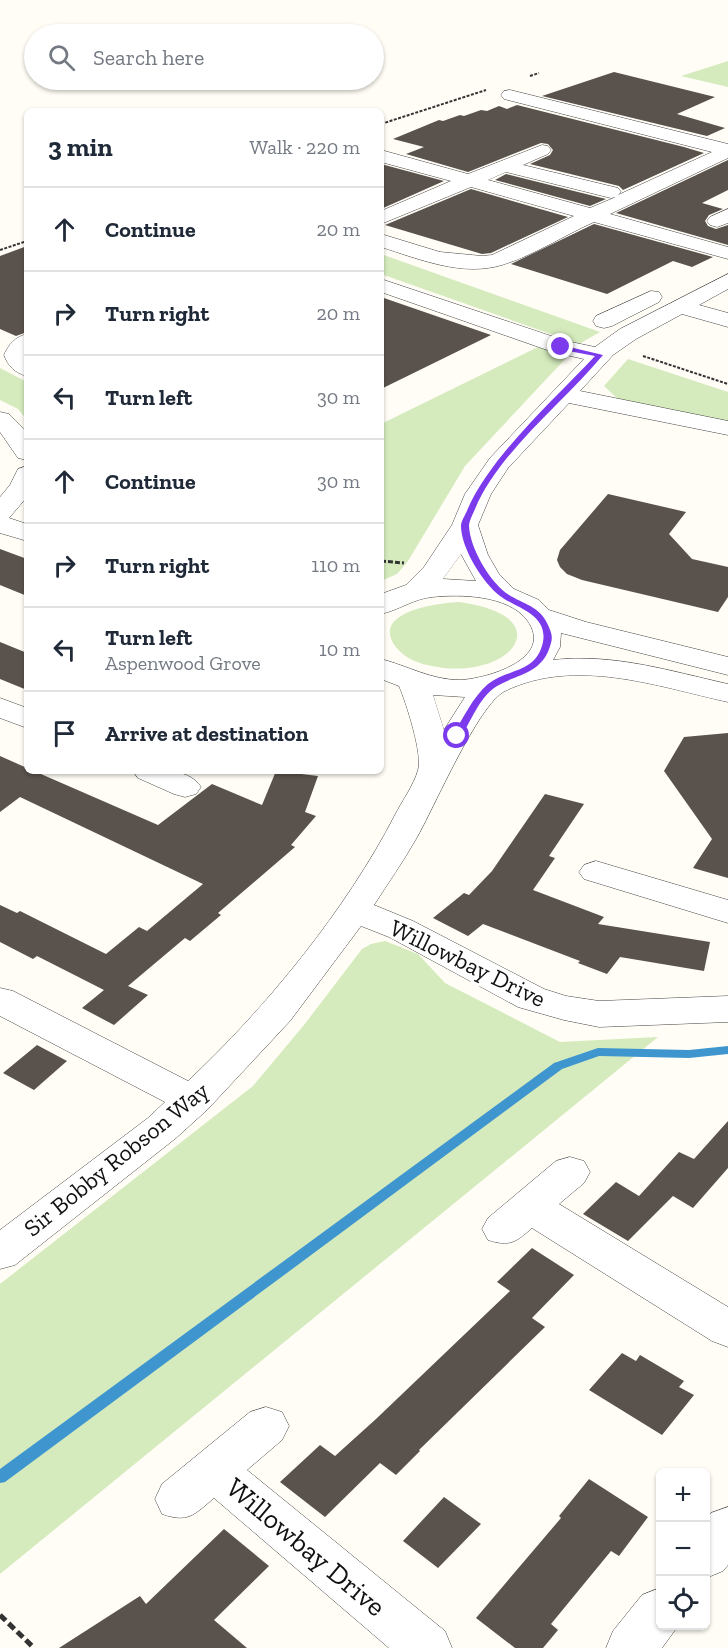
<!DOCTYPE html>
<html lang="en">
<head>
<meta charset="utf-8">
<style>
	:root { --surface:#fff; --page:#f2f2f3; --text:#1f2937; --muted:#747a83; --line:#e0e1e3 }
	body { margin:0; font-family:"Zilla Slab",serif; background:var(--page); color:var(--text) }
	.controls { position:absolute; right:18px; bottom:18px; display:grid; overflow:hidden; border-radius:9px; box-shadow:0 2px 4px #0004 }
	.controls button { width:54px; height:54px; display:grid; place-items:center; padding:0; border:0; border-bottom:2px solid var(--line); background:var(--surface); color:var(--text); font:30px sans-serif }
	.stop { position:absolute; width:18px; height:18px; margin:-14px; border:4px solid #7c3aed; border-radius:50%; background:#fff }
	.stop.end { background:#7c3aed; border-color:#fff; box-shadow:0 2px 6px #0008 }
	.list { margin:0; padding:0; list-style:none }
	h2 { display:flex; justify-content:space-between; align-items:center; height:78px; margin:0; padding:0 24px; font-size:26px }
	h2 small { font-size:20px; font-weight:400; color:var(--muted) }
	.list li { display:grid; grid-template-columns:39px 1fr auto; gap:18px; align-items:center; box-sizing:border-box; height:84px; padding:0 24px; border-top:2px solid var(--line) }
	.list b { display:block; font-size:22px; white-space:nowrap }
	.list p { margin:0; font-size:20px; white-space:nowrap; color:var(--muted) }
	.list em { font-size:20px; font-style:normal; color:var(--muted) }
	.icon { flex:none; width:33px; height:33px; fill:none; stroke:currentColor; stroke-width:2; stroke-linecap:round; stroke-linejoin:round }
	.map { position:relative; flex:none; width:728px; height:1648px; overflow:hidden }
	.search { position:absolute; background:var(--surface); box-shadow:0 2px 4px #0004; left:24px; top:24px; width:360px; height:66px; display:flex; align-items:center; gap:15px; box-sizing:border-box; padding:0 21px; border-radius:33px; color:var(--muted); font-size:22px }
	.panel { position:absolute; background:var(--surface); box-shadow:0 2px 4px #0004; left:24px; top:108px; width:360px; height:666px; border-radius:9px }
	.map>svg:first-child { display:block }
	.green { fill:#d5ebbd }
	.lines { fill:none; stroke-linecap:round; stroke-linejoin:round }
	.stream { fill:#3f96cf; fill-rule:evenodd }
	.building { fill:#5a524d }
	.minor-casing { stroke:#444; stroke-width:1 }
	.path-far2 { stroke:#333; stroke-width:2; stroke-dasharray:3 1.5; stroke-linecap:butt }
	.path-far1 { stroke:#333; stroke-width:3; stroke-dasharray:5 2; stroke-linecap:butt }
	.path { stroke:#333; stroke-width:5; stroke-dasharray:8 4; stroke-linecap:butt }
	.minor { fill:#fff; fill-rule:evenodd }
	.route { fill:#7c3aed }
	.labels { text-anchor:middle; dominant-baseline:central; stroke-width:6; stroke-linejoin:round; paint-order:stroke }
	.street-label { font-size:24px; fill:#111; stroke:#fff }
	.near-street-label { font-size:28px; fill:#111; stroke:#fff }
</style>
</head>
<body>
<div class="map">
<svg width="728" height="1648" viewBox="0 0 728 1648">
	<rect width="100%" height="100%" fill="#fffdf5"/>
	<path class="green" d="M728,61V87L681,76Z
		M381,254L600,332L579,344L381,274Z
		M540,346L567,357L465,466L408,561L397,574L381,581V424Z
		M628,359L728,392V424L621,402L604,386Z
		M0,368L27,382V420L18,409L0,400Z
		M459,602C565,616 509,685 427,665C414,662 400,655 393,643C375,610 441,603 459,602Z
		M385,941L418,954L445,983L560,1042L658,1037L0,1574V1284L253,1086L304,1025L362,949L371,944Z"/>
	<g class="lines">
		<path class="stream" d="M728,1046V1054L689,1058L599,1056L562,1069L5,1482L0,1483V1469L554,1063L598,1048L689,1050Z"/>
	</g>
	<path class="building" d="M614,72L715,97L677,114L725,128L707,136L542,96Z
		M517,105L684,147L704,153L623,190L619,186L530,164L550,155L553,150L548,144L541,143L468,172L406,154L424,147L393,139L439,120L443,121L460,115L464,116L481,110L487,111L499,106L507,109Z
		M728,160V190L702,203L723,209L709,215L705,221L708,226L716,229L728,225V245L616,213Z
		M381,164L444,181L381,209Z
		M506,174L606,199L590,206L495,180Z
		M471,189L568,217L491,253L482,254L385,225Z
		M594,224L713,257L692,267L673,261L607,294L511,264Z
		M27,246V332L16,336L0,329V256Z
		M381,297L491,335L381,389Z
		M608,494L686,512L669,534L692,559L728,567V597L718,612L582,580L567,574L560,567L557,560L560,550Z
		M0,549L27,559V596L0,585Z
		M0,642L27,653V690L0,679Z
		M728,733V878L693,868L712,839L664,771L684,737Z
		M0,756L27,768V771H34L158,825L212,784L262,805L276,771L318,776L305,812L316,816L291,845L295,847L218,913L221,915L190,941L185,938L128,986L148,995L114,1025L82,1008L104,990L37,956L33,959L0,942V905L17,913L20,911L106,954L139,927L147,931L203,884L20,797L0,812Z
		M545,794L584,804L549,856L555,858L533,890L604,917L598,924L710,942L704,971L620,957L607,974L578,963L580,961L483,924L468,936L433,918L464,893L469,895L492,871Z
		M37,1045L67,1061L34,1090L3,1073Z
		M728,1121V1168L693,1208L673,1196L628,1241L583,1214L616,1182L639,1196L679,1152L694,1159Z
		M532,1248L574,1275L532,1318L545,1327L419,1450L420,1451L396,1475L380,1463L325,1517L280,1482L320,1445L335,1456L376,1419L510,1291L497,1282Z
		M622,1353L636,1361L640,1355L684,1381L679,1387L694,1395L662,1435L589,1390Z
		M589,1479L648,1517L619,1556L611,1551L551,1624L558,1630L543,1648H515L476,1618L561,1518L559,1516Z
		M444,1497L481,1524L438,1568L403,1541Z
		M224,1529L269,1566L214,1620L247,1648H59L140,1596L146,1604Z"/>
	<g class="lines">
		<defs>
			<path id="minor" d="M510,90L728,144V158L610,214L728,247V259L594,222C565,235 532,256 502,265C462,277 419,259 381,247V234L440,252L482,256L492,255L574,216L471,187L381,224V211L451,181L381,162V150L468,174L542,145L548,146L551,150L548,154L523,165L618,188L621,192L618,195L712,152L504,99L501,95L504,91ZM506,172L611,198L616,197L590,208L488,180Z
				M728,209V223L717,227L710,225L707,221L710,217Z
				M728,274V289L699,305L728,313V327L682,314L636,339L613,355L580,391L728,421V435L569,403L508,468L491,494L478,525L488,555L499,574L514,589L539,600L549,610L586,622L728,657V675L561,633L560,647L553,660C613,653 670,671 728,684V702C656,686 575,657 505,691C478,704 433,810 416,839C403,862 388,883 374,905L413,921L544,989L566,996L599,1001L728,996V1022L599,1027L564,1020L518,1007L389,937L361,926L290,1021L207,1110L176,1138L15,1265L0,1269V1230L148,1118L165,1102L0,1016V988L13,991L188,1081C266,1008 346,910 395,815C402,801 414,785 418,770C423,755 406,702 399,686L381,679V659C408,666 431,680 460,680C486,679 556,659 527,620C508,595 461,594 432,597C413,599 399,610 381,614V594L406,585L424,567L452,525L465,494L490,458L584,359L553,352L381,292V279L566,341L595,347L620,329ZM461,554L476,581L443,579ZM433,695L465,697L444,730Z
				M651,291L659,292L662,297L659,302L612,326L604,328L596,326L593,321L596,316Z
				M27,334V376C15,373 8,366 4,355C9,344 15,337 27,334Z
				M0,412L9,414L27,432V460L18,458L0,432Z
				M27,466V497L9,518L27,524V541L0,533V497L10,485L18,469Z
				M0,698L27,708V728L0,718Z
				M133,771C156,771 187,766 201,787L196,794L185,797L174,794L138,778Z
				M596,861L728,900V923L584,879L579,872L584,865Z
				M570,1157L584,1161L590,1172L584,1183L559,1204L728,1307V1347L712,1341L532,1228C516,1242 510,1247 488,1240L482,1229L488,1218L556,1161Z
				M266,1407L282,1412L289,1426L282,1440L247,1470L445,1631L452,1648H389L214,1498C194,1515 188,1523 162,1514L155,1499L162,1484L250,1412Z
				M728,1507V1565L723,1571L706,1578V1520L711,1513Z
				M660,1588V1626H678L662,1648H606L613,1631L642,1595Z"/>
		</defs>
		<use href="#minor" class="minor-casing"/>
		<path class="path-far2" d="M530,76L539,73
			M381,124L486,90
			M0,250L27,241
			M643,356L728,384"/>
		<path class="path-far1" d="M381,561L404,563"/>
		<path class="path" d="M0,1615L34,1648"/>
		<use href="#minor" class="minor"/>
	</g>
	<path class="route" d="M561,345L603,355C563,403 499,452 475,509C473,514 469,521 469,526C470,548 489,580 506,593C523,605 539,605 548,625C551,632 553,636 551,643C543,674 519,673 497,686C479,697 471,722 460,738H454L452,736C463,719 472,698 488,684C508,668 536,674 543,642C548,614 516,608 500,596C483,583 461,548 461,526C461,522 464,517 466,513C489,457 553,401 595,356L558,349Z"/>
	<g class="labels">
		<g class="street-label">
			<text transform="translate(468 963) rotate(26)">Willowbay Drive</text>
			<text transform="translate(116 1159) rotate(-39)">Sir Bobby Robson Way</text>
		</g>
		<g class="near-street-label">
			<text transform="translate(306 1547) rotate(40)">Willowbay Drive</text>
		</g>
	</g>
</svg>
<div class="controls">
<button>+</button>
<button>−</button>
<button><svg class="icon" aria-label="locate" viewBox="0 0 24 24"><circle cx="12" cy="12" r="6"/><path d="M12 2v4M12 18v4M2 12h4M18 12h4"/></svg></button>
</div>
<div class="stop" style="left:457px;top:736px"></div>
<div class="stop end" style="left:561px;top:347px"></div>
<div class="search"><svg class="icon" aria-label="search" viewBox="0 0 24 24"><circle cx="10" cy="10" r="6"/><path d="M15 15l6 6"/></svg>Search here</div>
<section class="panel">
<h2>3 min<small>Walk · 220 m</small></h2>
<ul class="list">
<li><svg class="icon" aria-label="ahead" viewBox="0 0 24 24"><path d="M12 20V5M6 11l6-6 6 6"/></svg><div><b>Continue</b></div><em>20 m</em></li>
<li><svg class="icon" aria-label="right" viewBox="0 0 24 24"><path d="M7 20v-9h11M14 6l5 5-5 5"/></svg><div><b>Turn right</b></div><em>20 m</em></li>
<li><svg class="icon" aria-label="left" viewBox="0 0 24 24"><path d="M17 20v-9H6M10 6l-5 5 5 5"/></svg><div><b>Turn left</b></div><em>30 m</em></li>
<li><svg class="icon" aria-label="ahead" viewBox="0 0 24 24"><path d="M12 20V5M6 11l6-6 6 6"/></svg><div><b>Continue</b></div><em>30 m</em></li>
<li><svg class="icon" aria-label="right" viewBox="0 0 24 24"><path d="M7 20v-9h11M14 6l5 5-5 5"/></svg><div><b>Turn right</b></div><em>110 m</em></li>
<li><svg class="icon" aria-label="left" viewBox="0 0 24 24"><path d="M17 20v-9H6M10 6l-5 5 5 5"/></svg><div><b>Turn left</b><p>Aspenwood Grove</p></div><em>10 m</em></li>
<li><svg class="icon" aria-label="arrive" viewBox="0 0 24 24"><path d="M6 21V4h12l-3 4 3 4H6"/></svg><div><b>Arrive at destination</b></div></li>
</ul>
</section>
</div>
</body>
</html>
